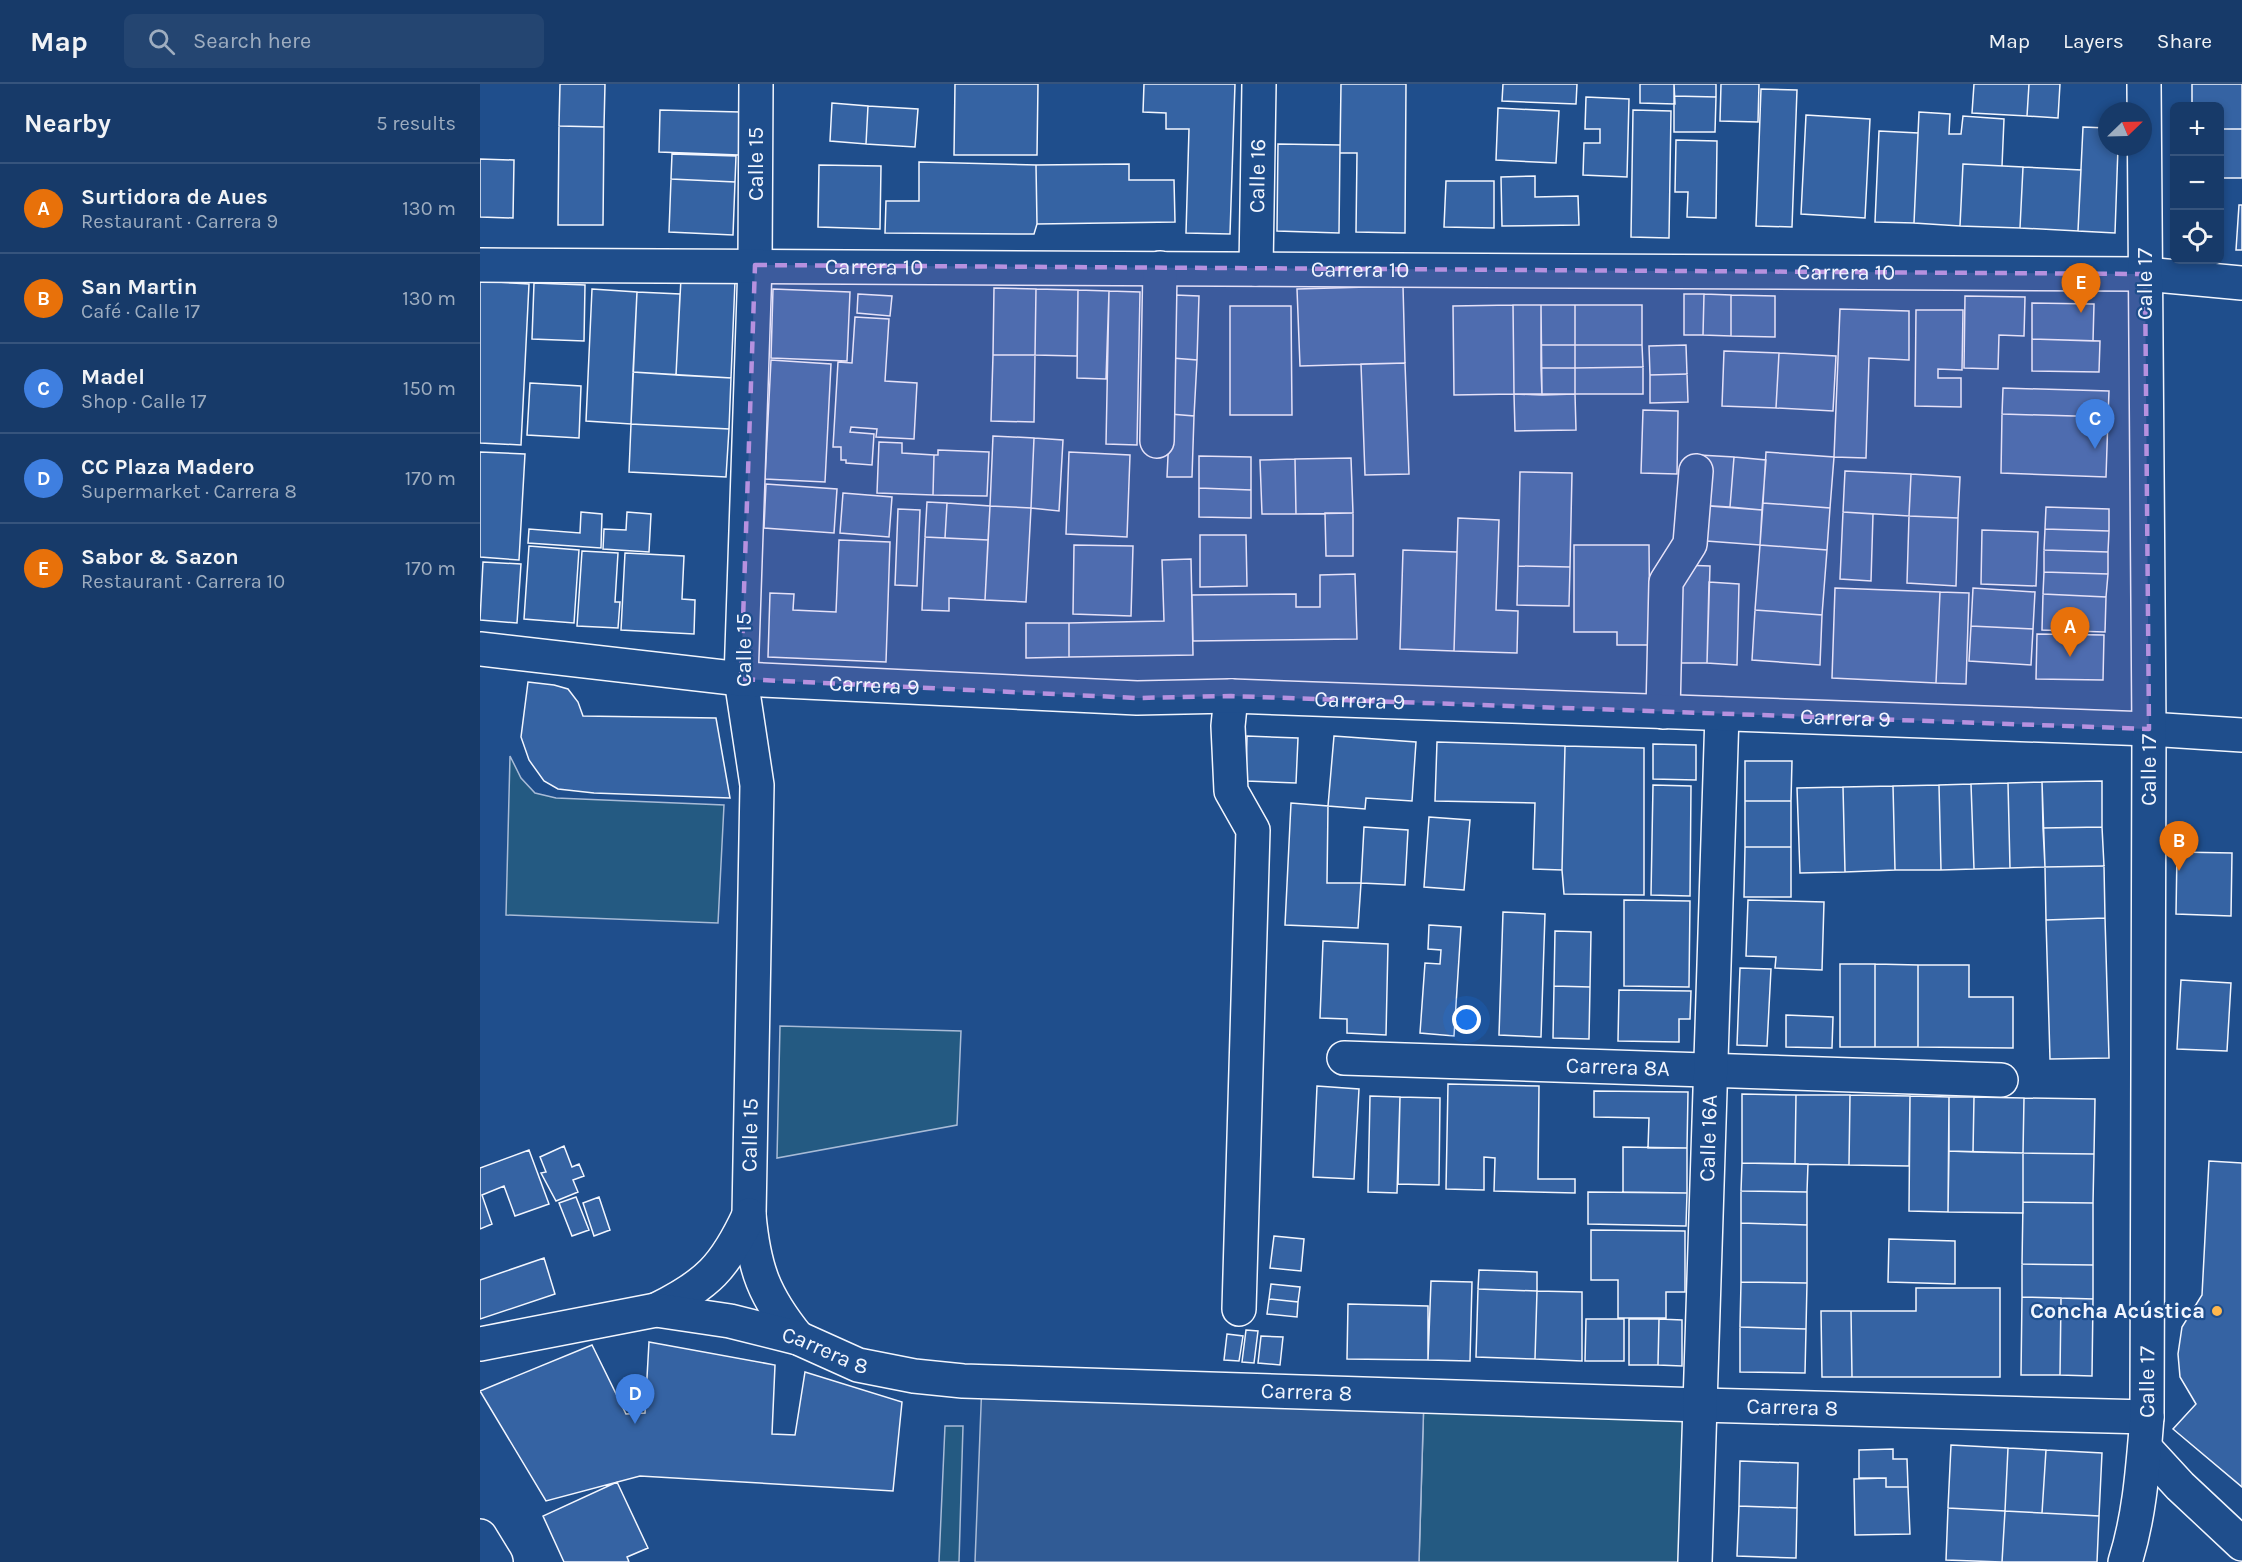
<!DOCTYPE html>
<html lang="en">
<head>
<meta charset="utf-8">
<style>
	:root { --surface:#173a69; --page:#244571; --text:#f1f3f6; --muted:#9eadc0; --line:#36547d; --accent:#e797bd }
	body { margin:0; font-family:Karla,sans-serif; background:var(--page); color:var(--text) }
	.controls { position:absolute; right:18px; top:18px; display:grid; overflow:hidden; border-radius:9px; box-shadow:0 3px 9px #0003 }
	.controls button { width:54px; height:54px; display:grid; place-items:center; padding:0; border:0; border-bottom:2px solid var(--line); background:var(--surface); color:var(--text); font:30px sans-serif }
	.compass { position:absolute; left:1618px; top:18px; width:54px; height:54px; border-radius:50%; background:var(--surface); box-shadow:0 3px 9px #0003; rotate:67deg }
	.you { position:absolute; left:987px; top:936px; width:21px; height:21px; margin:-15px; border:4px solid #fff; border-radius:50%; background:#1a73e8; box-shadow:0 0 0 9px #1a73e833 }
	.badge { display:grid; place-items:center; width:39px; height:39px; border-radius:50%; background:var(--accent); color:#fff; font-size:20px; font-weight:700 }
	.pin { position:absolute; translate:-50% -50px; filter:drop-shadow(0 2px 3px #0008) }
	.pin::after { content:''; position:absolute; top:32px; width:21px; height:18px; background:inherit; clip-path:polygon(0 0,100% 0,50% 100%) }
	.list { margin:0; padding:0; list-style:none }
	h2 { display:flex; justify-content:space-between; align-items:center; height:78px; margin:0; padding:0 24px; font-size:26px }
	h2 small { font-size:20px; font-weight:400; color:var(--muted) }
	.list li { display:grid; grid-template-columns:39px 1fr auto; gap:18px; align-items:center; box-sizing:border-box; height:90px; padding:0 24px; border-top:2px solid var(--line) }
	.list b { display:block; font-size:22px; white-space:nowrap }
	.list p { margin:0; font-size:20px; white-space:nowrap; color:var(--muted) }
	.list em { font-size:20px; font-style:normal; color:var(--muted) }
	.icon { flex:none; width:33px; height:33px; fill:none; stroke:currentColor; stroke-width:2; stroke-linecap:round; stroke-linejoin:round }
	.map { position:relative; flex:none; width:1762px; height:1478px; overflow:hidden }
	header { display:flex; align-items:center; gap:36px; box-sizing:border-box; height:84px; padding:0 30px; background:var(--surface); border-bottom:2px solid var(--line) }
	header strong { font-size:28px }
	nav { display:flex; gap:33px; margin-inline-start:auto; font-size:21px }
	.search { width:420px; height:54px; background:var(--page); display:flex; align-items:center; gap:15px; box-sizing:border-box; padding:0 21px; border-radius:9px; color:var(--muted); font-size:22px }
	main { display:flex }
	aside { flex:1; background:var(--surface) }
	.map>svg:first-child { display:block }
	.green { fill:#245a82; stroke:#a8bbd7; stroke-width:1.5 }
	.parking { fill:#305b95; stroke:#a8bbd7; stroke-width:1.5 }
	.building { fill:#3563a3; stroke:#f2f6ff; stroke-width:1.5 }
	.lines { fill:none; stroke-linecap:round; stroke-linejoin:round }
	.minor-casing { stroke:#f2f6ff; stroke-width:36 }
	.secondary-casing { stroke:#f2f6ff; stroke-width:36 }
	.minor { stroke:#1f4e8c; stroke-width:33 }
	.secondary { stroke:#1f4e8c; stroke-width:33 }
	.marked { fill:#b691df; fill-opacity:0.2; stroke:#b691df; stroke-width:4.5; stroke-dasharray:12 8; stroke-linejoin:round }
	.poi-dot { fill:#ffb74d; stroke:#1f4e8c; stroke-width:2 }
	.labels { text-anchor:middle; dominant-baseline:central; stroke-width:4.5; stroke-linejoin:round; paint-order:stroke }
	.street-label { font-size:22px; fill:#f2f6ff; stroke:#1f4e8c }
	.poi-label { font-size:22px; font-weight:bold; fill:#f2f6ff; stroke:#1f4e8c; text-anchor:end }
</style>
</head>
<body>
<header>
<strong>Map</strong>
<div class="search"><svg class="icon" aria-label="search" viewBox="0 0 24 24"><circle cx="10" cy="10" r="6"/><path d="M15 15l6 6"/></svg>Search here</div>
<nav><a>Map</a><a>Layers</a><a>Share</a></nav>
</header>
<main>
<aside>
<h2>Nearby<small>5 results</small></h2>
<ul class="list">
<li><span class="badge" style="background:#e8710a">A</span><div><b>Surtidora de Aues</b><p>Restaurant · Carrera 9</p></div><em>130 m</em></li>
<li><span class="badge" style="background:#e8710a">B</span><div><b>San Martin</b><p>Café · Calle 17</p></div><em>130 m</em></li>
<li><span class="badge" style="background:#3f7fe0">C</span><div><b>Madel</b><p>Shop · Calle 17</p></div><em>150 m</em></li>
<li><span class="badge" style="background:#3f7fe0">D</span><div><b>CC Plaza Madero</b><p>Supermarket · Carrera 8</p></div><em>170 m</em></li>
<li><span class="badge" style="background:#e8710a">E</span><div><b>Sabor &amp; Sazon</b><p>Restaurant · Carrera 10</p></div><em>170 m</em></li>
</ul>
</aside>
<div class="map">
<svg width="1762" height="1478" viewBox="0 0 1762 1478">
	<rect width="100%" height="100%" fill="#1f4e8c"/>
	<path class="green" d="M30,672L41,694L55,709L76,714L244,721L238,839L26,831Z
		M300,942L481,947L477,1041L297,1074Z
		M944,1312L1221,1321L1216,1478H939Z
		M465,1342H483L479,1478H459Z"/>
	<path class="parking" d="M502,1297L944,1312L939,1478H495Z"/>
	<path class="building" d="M80,0H125L124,43L79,42Z
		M475,0H558L557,71H474Z
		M664,0H755L750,150L706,149L709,45H686V29L663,28Z
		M861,0H926L925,149L876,148L877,69H860Z
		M1023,0H1097L1096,20L1022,17Z
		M1160,0H1194L1195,20L1160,19Z
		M1194,0H1236V13L1194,12Z
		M1241,0H1279L1278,38L1240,37Z
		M1494,0H1549L1547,32L1492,29Z
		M1549,0H1580L1578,34L1547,32Z
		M1712,0H1762V45H1740V22H1712Z
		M1281,5L1317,6L1312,143L1276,142Z
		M1194,12L1236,13L1235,48H1194Z
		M1106,13L1149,15L1147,93L1103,91L1104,59H1120V45H1105Z
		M352,19L388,22L386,60L350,57Z
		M388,22L438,25L435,63L386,60Z
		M1018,24L1079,27L1076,79L1016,76Z
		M180,26L260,28L259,71L179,68Z
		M1153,26L1191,27L1189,154L1151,153Z
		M1439,28L1470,30L1469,50H1481L1483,32L1524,35L1522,82L1483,80L1480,142L1434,139Z
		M1326,31L1390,35L1385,134L1321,130Z
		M79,42L124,43L123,141H78Z
		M1603,43L1627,44V63H1638L1635,149L1598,147Z
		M1740,45H1762V94H1740Z
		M1399,47L1438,49L1434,139L1395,138Z
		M1196,56L1237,57L1236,134L1207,133L1208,108H1195Z
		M798,60L860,61L859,149L797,147Z
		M192,70L256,72L255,98L191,95Z
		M0,75L34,76L33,134L0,133Z
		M439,78L556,81L557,140L554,150L405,149L406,117H439Z
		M649,80V96H694L695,138L557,140L556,81Z
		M1483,80L1543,83L1540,144L1480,142Z
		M339,81L401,82L400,145L338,143Z
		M1543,83L1601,86L1598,147L1540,144Z
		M1055,92V113L1098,112L1099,141L1022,142L1021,93Z
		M191,95L255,98L253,151L189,148Z
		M966,97H1014V144L964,143Z
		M1759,121H1762V166H1756Z
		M201,194L255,197L251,294L196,291Z
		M0,197L49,200L41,361L0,359Z
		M54,199L105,201L104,257L52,255Z
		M923,202L925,279L820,282L817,205Z
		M514,204L556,205L555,271H513Z
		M112,205L157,208L151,340L106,337Z
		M293,205L370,208L367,277L291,274Z
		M556,205L598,206L597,272L555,271Z
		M598,206L629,207L626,295L597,294Z
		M629,207L660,208L657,361L626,360Z
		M157,208L200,210L196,291L153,288Z
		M378,210L412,212L410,232L377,229Z
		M1204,210H1224L1223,251H1204Z
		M1224,210L1251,211V252L1223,251Z
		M695,211L719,212L717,276L692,274Z
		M1251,211L1295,212V253L1251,252Z
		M1485,212L1545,213L1544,252L1519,251L1518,285L1484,284Z
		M1552,219L1614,220L1613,257L1552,255Z
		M1033,221L1034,310L974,311L973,222Z
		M1033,221H1061L1062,311L1034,310Z
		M1061,221H1095V261H1061Z
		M1095,221H1162V261H1095Z
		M750,222H811L812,331H750Z
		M1360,225L1429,227V276L1389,274L1386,374L1354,373Z
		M1436,226H1483L1482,286L1458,285V294H1481V323L1435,322Z
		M375,233L409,235L405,297L437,299L434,355L396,353L397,345L371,343L370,348L394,350L392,381L366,379V376H361V363H353L358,278L372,279Z
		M1552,255L1620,257L1619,288L1552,287Z
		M1061,261H1095V284H1061Z
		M1095,261H1162L1163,283L1095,284Z
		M1206,261L1207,290L1170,291L1169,262Z
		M1244,267L1299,269L1296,324L1242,322Z
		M1299,269L1356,272L1353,327L1296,324Z
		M513,271H555L554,338L511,337Z
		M692,274L717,276L714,332L690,330Z
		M291,276L351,280L345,398L285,395Z
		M925,279L929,390L885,391L881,280Z
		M1163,283V310H1095V284Z
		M1061,284H1095V310L1062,311Z
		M153,288L251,294L249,345L151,340Z
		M1207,290L1208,318L1170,319V291Z
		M50,299L101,302L99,354L47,351Z
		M1523,304L1629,307L1628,333L1522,330Z
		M1034,310H1095L1096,346L1035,347Z
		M1163,326L1198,327L1197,390L1161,389Z
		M690,330L714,332L712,393H687Z
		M1522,330L1628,333L1626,393L1521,389Z
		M151,340L249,345L246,393L149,388Z
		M513,352L554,354L551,424L510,422Z
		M554,354L583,356L579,427L551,424Z
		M399,358L422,359V369L454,371L453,411L397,409Z
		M458,366L509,368L507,412L453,411L454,371H458Z
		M0,368L45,370L39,476L0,473Z
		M589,368L650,371L647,453L586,450Z
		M1286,368L1354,373L1350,424L1283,419Z
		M1219,371L1254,373L1250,423L1216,421Z
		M719,372L771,373V406L719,404Z
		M1254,373L1286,376L1282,426L1250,423Z
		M871,374L873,429L816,430L815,375Z
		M815,375L816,430H782L780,376Z
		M1365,387L1431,390L1429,432L1363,428Z
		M1040,388L1092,389L1090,483L1038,482Z
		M1431,390L1480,393L1478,434L1429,432Z
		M286,400L357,405L354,449L284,444Z
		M719,404L771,406V434L719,433Z
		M363,409L412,413L409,453L360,449Z
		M447,418L467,419L465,454L445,453Z
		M467,419L510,422L508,456L465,454Z
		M1283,419L1350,424L1347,466L1280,461Z
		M1216,421L1282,426L1280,461L1213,456Z
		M510,422L551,424L546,518L505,516Z
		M1566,423L1629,425V447L1565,445Z
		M418,425L440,426L437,502L415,501Z
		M101,428L122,430L121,464L48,459L49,445L100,449Z
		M147,428L171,430L169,468L123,465L124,445L146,446Z
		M1363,428L1393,430L1391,497L1360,495Z
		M845,429H873V472H846Z
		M1429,432L1478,434L1476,502L1427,499Z
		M978,434L1019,436L1016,526L1038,527L1037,569L974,567Z
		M1565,445L1629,447L1628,468L1564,466Z
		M1502,446L1558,448L1556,502L1501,500Z
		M720,451H766L767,502L720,503Z
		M445,453L508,456L505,516L469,514V527L442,526Z
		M359,456L410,458L406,578L288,573L290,509L314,510L313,526L356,528Z
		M594,461L653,462L651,532L593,530Z
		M1094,461H1169L1170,561H1137V548H1094Z
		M1280,461L1347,466L1342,531L1275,526Z
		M49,462L99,466L94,539L44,535Z
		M923,466L977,468L974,567L920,565Z
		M1564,466L1628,468V490L1564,488Z
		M102,467L138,469L135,518H140L138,544L97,542Z
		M145,469L204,472L202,515L215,516L214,550L141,546Z
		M711,475L713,571L589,573V539L684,537L682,476Z
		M3,478L41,480L37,539L0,536Z
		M1201,481L1230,482L1227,579H1198Z
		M1038,482L1090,483L1089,522L1037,521Z
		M1564,488L1628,490L1626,513L1563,510Z
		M875,490L877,555L713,557L712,511L816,510V523H840V491Z
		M1229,498L1259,500L1257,581L1227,579Z
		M1355,504L1460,508L1456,599L1352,594Z
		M1493,504L1555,508L1553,545L1491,542Z
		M1460,508L1489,509L1486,600L1456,599Z
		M1563,510L1626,513L1625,548L1562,546Z
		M1275,526L1342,531L1340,581L1272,576Z
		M546,539H589V573L546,574Z
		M1491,542L1553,545L1551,581L1489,577Z
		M1557,550L1624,551L1623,596L1556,595Z
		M48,598L74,601L88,605L98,618L103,632L236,634L250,714L114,709L78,705L64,697L49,676L41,653Z
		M767,652L818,654L816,699L766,697Z
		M854,652L936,658L932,717L886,714L885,725L848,722Z
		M957,658L1085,662L1082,786L1053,785L1055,719L955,717Z
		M1173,660L1216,661V696L1173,695Z
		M1085,662L1164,664V811L1084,810L1082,786Z
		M1265,677H1312L1311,717H1265Z
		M1622,697V743L1563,744L1562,698Z
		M1562,698L1565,783L1530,784L1528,699Z
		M1528,699L1530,784L1494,785L1491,700Z
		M1491,700L1494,785L1461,786L1459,701Z
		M1173,701L1211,702L1210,812L1171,811Z
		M1459,701L1461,786H1415L1413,702Z
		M1413,702L1415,786L1365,788L1363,703Z
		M1363,703L1365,788L1320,789L1317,704Z
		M1265,717H1311V763H1265Z
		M811,719L848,722L847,799H881L878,844L805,841Z
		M949,733L990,736L984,806L944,803Z
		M884,743L928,746L925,801L881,799Z
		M1622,743L1624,782L1565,783L1563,744Z
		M1265,763H1311V813H1264Z
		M1697,768L1752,769L1751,832L1696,830Z
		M1624,782L1625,834L1566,836L1565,783Z
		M1144,816L1210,817L1209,903L1144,902Z
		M1268,816L1344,818L1342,886L1295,884L1296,873L1266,872Z
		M1023,828L1065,830L1061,953L1019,951Z
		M1625,834L1629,974L1570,975L1566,836Z
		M949,841L981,843L974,952L940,949L945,879L960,880L961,866L948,865Z
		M1075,847L1111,848L1110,903L1074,902Z
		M843,857L908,860L906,951L867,949V935L840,934Z
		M1360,880H1395V963H1360Z
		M1395,880L1438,881V963H1395Z
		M1438,881H1489V913H1533V964L1438,963Z
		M1260,884L1291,885L1287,962L1257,961Z
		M1701,896L1751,899L1747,967L1697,965Z
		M1074,902L1110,903L1109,955L1073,954Z
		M1139,906L1211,907L1210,935H1199V958L1138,957Z
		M1306,931L1353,933L1352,964L1306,963Z
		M968,1000L1059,1002L1058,1095H1095V1109L1014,1107L1015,1074L1004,1073V1106L966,1105Z
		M837,1002L879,1005L874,1095L833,1093Z
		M1114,1007L1208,1008L1207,1064H1168L1169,1034L1114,1033Z
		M1262,1010L1316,1011L1315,1080L1262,1079Z
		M1316,1011H1370L1369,1081L1315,1080Z
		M1370,1011L1430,1012L1429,1082L1369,1081Z
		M890,1012L920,1013L917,1109L888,1108Z
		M1430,1012L1469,1013L1468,1128L1429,1127Z
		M920,1013L960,1014L959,1101L918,1100Z
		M1469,1013H1494L1493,1068L1469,1067Z
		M1494,1013L1544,1014L1543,1069L1493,1068Z
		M1544,1014L1615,1015L1614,1070L1543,1069Z
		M84,1062L92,1083L99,1080L104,1092L93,1096L98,1108L76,1117L61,1089L66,1088L60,1073Z
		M1143,1063L1207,1064V1109L1143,1108Z
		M49,1066L69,1120L35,1132L24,1102L2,1111L12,1140L0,1145V1084Z
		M1469,1067L1543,1069V1129L1468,1128Z
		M1543,1069L1614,1070L1613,1119L1543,1118Z
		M1729,1077L1762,1079V1403L1693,1345L1716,1320L1700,1293L1698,1270L1702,1243L1722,1211Z
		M1262,1079L1328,1080L1327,1108L1261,1107Z
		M1261,1107L1327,1108V1141L1261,1139Z
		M1108,1108L1207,1109L1206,1142L1108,1140Z
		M96,1113L109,1146L92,1152L79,1119Z
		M119,1113L130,1146L114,1152L103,1119Z
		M1543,1118L1613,1119V1181L1542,1180Z
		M1261,1139L1327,1141V1199L1261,1198Z
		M1111,1146L1205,1147V1208H1186V1234H1138V1196H1111Z
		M794,1152L824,1155L821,1187L790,1184Z
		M1409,1155L1475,1157V1200L1408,1198Z
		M64,1174L75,1210L0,1235V1196Z
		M1542,1180L1613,1181V1215L1542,1213Z
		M999,1186L1057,1188V1207L998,1205Z
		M951,1197L992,1198L990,1277L948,1276Z
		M1261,1198L1327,1199L1326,1245L1260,1243Z
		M791,1200L820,1203L818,1218L789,1215Z
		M1436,1204H1520V1293H1372L1371,1227H1436Z
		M998,1205L1057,1207L1055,1275L996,1273Z
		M1057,1207L1102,1208V1277L1055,1275Z
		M1542,1213L1581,1214L1580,1291H1541Z
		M1581,1214L1613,1215L1612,1292L1580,1291Z
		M789,1215L818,1218L817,1233L787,1230Z
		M868,1220L948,1222V1276L867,1275Z
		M1341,1227H1371L1372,1293H1342Z
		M1106,1235H1144V1277H1105Z
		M1149,1235H1179L1178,1281H1149Z
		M1179,1235L1202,1236V1282L1178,1281Z
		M1260,1243L1326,1245L1325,1289L1260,1288Z
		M766,1246L778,1247L774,1279L762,1278Z
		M747,1250L763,1252L759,1277L744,1276Z
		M781,1252L803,1253L800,1281L778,1279Z
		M169,1258L295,1281L292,1350L315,1351L325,1288L422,1318L413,1407L160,1392L66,1417L0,1307L112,1261L146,1330L165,1329Z
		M1471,1361L1528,1364L1525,1427L1468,1424Z
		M1528,1364L1566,1366L1562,1429L1525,1427Z
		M1413,1365V1375H1427L1428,1403H1406V1394H1379V1366Z
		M1566,1366L1622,1369L1619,1432L1562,1429Z
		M1260,1377L1318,1379L1317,1424L1259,1422Z
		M1406,1394V1403H1428L1430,1450L1375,1451L1374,1395Z
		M137,1398L168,1464L147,1473L149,1478H84L63,1432Z
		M1259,1422L1317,1424L1316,1474L1257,1472Z
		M1468,1424L1525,1427L1522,1478L1466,1476Z
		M1525,1427L1619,1432L1617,1478H1522Z"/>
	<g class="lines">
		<defs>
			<g id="minor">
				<path d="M276,0L275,181L261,595L277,701L269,1131C274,1185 284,1212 318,1254"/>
				<path id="s1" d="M0,181L1665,190L1762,199"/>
				<path id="s2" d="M776,185L779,0"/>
				<path d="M677,357L680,184"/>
				<path d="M751,612L748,642L751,707L773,746L759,1225"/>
				<path d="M1183,628L1186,498L1210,460L1216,387"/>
				<path id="s3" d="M864,974L1521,996"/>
				<path d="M176,1226C227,1201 245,1183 269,1131"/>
				<path id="s4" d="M0,1260L176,1226L250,1237L318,1254L378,1281L434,1292L483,1297L1221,1321L1667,1333"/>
				<path d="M1665,1364L1700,1402L1762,1460"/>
				<path id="s5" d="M1215,1478L1242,630"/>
			</g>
			<g id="secondary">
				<path id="s6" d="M0,565L261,595L657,614L751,612L1669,645L1762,651"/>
				<path d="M0,1452L16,1478"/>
				<path id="s7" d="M1645,1478C1660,1431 1663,1381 1667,1333L1669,645L1664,0"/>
			</g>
		</defs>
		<use href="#minor" class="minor-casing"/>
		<use href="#secondary" class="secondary-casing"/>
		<use href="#minor" class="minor"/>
		<use href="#secondary" class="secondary"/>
	</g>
	<path class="marked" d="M275,181L1665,190L1669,645L751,612L657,614L261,595Z"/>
	<circle class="poi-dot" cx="1737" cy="1227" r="6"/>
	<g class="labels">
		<g class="street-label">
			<text transform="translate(276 80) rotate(-90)">Calle 15</text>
			<text stroke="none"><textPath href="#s2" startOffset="93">Calle 16</textPath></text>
			<text stroke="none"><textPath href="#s1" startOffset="394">Carrera 10</textPath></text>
			<text stroke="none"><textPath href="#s1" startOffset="880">Carrera 10</textPath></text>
			<text stroke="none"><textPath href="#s1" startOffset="1366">Carrera 10</textPath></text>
			<text transform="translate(1665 200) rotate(-90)">Calle 17</text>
			<text transform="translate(264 566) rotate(-90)">Calle 15</text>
			<text stroke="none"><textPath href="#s6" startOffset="396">Carrera 9</textPath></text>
			<text stroke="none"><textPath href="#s6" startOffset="882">Carrera 9</textPath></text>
			<text stroke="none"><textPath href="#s6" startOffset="1368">Carrera 9</textPath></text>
			<text stroke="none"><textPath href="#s7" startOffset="794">Calle 17</textPath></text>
			<text stroke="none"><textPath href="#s3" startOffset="274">Carrera 8A</textPath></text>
			<text transform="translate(270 1051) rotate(-89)">Calle 15</text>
			<text stroke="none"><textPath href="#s5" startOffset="424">Calle 16A</textPath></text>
			<text stroke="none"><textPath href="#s4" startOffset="354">Carrera 8</textPath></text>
			<text stroke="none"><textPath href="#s7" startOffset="182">Calle 17</textPath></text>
			<text stroke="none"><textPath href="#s4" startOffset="840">Carrera 8</textPath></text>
			<text stroke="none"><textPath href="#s4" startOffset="1326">Carrera 8</textPath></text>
		</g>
		<g class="poi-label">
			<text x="1725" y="1227">Concha Acústica</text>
		</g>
	</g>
</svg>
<div class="controls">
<button>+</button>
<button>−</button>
<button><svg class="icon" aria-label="locate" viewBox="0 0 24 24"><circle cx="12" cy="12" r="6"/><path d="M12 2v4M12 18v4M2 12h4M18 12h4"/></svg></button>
</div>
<svg class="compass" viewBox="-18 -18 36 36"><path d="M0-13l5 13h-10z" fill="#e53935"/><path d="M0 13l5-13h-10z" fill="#9eadc0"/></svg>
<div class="you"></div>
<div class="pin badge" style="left:1590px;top:573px;background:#e8710a">A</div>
<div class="pin badge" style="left:1699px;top:787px;background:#e8710a">B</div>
<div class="pin badge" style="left:1615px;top:365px;background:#3f7fe0">C</div>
<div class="pin badge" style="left:155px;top:1340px;background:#3f7fe0">D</div>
<div class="pin badge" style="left:1601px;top:229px;background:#e8710a">E</div>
</div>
</main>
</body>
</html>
